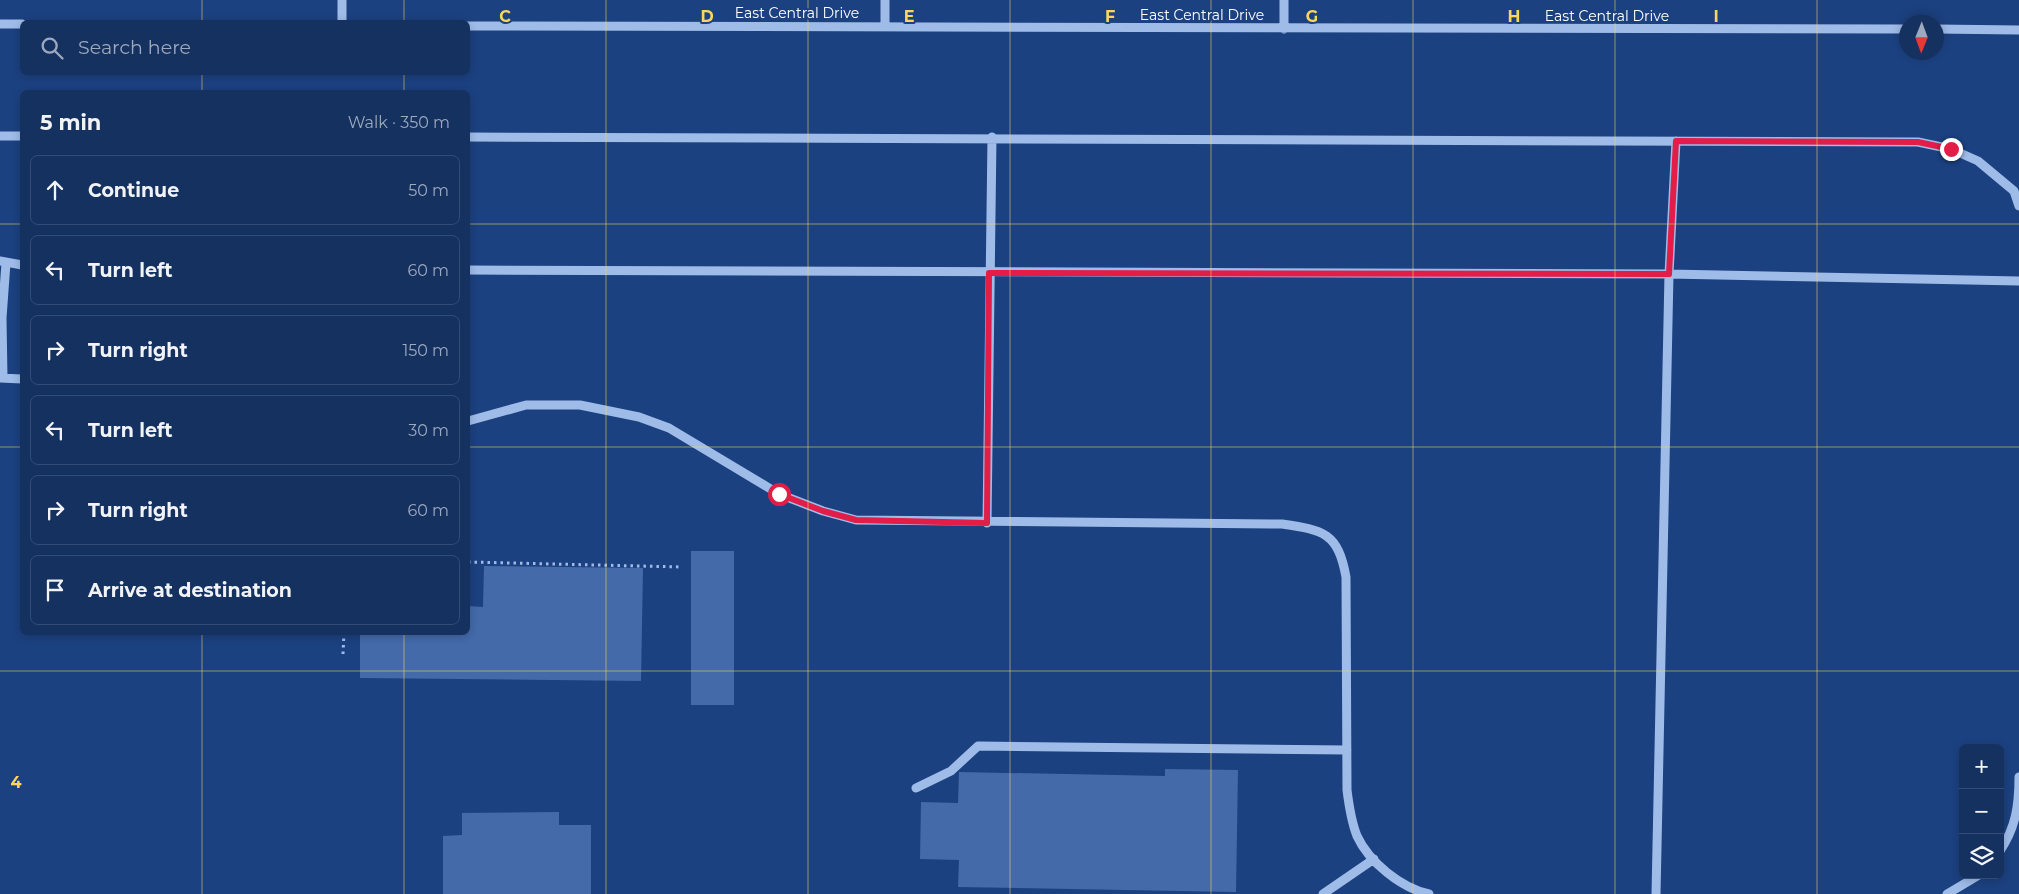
<!DOCTYPE html>
<html lang="en">
<head>
<meta charset="utf-8">
<style>
	:root { --surface:#153160; --page:#223d69; --text:#f1f3f6; --muted:#9da9bd; --line:#344c75 }
	body { margin:0; font-family:Montserrat,sans-serif; background:var(--page); color:var(--text) }
	.controls { position:absolute; right:15px; bottom:15px; display:grid; overflow:hidden; border-radius:8px; box-shadow:0 2px 8px #0003 }
	.controls button { width:45px; height:45px; display:grid; place-items:center; padding:0; border:0; border-bottom:1px solid var(--line); background:var(--surface); color:var(--text); font:25px sans-serif }
	.compass { position:absolute; left:1899px; top:15px; width:45px; height:45px; border-radius:50%; background:var(--surface); box-shadow:0 2px 8px #0003; rotate:181deg }
	.stop { position:absolute; width:15px; height:15px; margin:-11px; border:4px solid #e11d48; border-radius:50%; background:#fff }
	.stop.end { background:#e11d48; border-color:#fff; box-shadow:0 1px 5px #0008 }
	.list { margin:0; padding:0; list-style:none }
	h2 { display:flex; justify-content:space-between; align-items:center; height:65px; margin:0; padding:0 20px; font-size:21px }
	h2 small { font-size:16px; font-weight:400; color:var(--muted) }
	.list li { display:grid; grid-template-columns:32px 1fr auto; gap:15px; align-items:center; box-sizing:border-box; height:70px; margin:0 10px 10px; padding:0 10px; border:1px solid var(--line); border-radius:8px }
	.list b { display:block; font-size:19px; white-space:nowrap }
	.list em { font-size:16px; font-style:normal; color:var(--muted) }
	.icon { flex:none; width:28px; height:28px; fill:none; stroke:currentColor; stroke-width:2; stroke-linecap:round; stroke-linejoin:round }
	.map { position:relative; flex:none; width:2019px; height:894px; overflow:hidden }
	.search { position:absolute; background:var(--surface); box-shadow:0 2px 8px #0003; left:20px; top:20px; width:450px; height:55px; display:flex; align-items:center; gap:12px; box-sizing:border-box; padding:0 18px; border-radius:8px; color:var(--muted); font-size:19px }
	.panel { position:absolute; background:var(--surface); box-shadow:0 2px 8px #0003; left:20px; top:90px; width:450px; height:545px; border-radius:8px }
	.map>svg:first-child { display:block }
	.building { fill:#446aaa }
	.lines { fill:none; stroke-linecap:round; stroke-linejoin:round }
	.path { stroke:#9fbce9; stroke-width:3; stroke-dasharray:2.5 4; stroke-linecap:butt }
	.minor { stroke:#9fbce9; stroke-width:9 }
	.route { stroke:#e11d48; stroke-width:6 }
	.grid { fill:none; stroke:#fad75c; stroke-width:1; stroke-opacity:0.55 }
	.labels { text-anchor:middle; dominant-baseline:central; stroke-width:4; stroke-linejoin:round; paint-order:stroke }
	.street-label { font-size:14px; fill:#fff; stroke:#1c4180 }
	.grid-label { font-size:16px; text-anchor:middle; font-weight:bold; fill:#fad75c; stroke:#1c4180; stroke-width:4; stroke-linejoin:round; paint-order:stroke }
</style>
</head>
<body>
<div class="map">
<svg width="2019" height="894" viewBox="0 0 2019 894">
	<rect width="100%" height="100%" fill="#1c4180"/>
	<path class="building" d="M691,551H734V705H691Z
		M484,566L643,568L641,681L360,678V632H468V606L483,607Z
		M1165,769L1238,770L1236,892L958,887L959,860L920,859L921,802L958,803L959,772L1165,776Z
		M559,812V825H591V894H443V836L462,835V813Z"/>
	<g class="lines">
		<path class="path" d="M468,562L682,567
			M343,654L344,632"/>
		<path class="minor" d="M342,22V0
			M0,24H22
			M468,26L1906,29
			M885,27V0
			M1284,29V0
			M1936,29L2019,30
			M0,136H22
			M468,137L1918,142L1951,149L1978,161L2014,191L2019,206
			M0,261L22,265
			M468,270L1669,274L2019,281
			M0,378L22,379
			M3,378L2,318L6,263
			M468,421L526,405H580L639,417L669,428L779,494L823,511L856,520L1282,524C1324,530 1338,533 1346,577L1347,790C1349,806 1351,821 1357,836C1369,862 1401,888 1429,894
			M987,523L992,137
			M916,788L951,771L978,746L1347,750
			M2000,851C2016,827 2019,805 2019,777
			M1323,894L1374,859
			M1656,894L1669,274L1676,141
			M1947,894L1979,875"/>
	</g>
	<g class="lines">
		<path class="route" d="M779,494L823,511L856,520L987,523L989,273L1669,274L1676,141L1918,142L1951,149"/>
	</g>
	<path class="grid" d="M202,0V22M404,0V22M606,0V894M808,0V894M1010,0V894M1211,0V894M1413,0V894M1615,0V894M1817,0V894M202,72V92M404,72V92M0,224H22M468,224H2019M0,447H22M468,447H2019M202,632V894M404,632V894M0,671H2019"/>
	<g class="labels">
		<g class="street-label">
			<text x="797" y="13">East Central Drive</text>
			<text x="1202" y="15">East Central Drive</text>
			<text x="1607" y="16">East Central Drive</text>
		</g>
	</g>
	<g class="grid-label">
		<text x="505" y="22">C</text>
		<text x="707" y="22">D</text>
		<text x="909" y="22">E</text>
		<text x="1110" y="22">F</text>
		<text x="1312" y="22">G</text>
		<text x="1514" y="22">H</text>
		<text x="1716" y="22">I</text>
		<text x="16" y="788">4</text>
	</g>
</svg>
<div class="controls">
<button>+</button>
<button>−</button>
<button><svg class="icon" aria-label="layers" viewBox="0 0 24 24"><path d="M12 4l9 5-9 5-9-5zM3 14l9 5 9-5"/></svg></button>
</div>
<svg class="compass" viewBox="-18 -18 36 36"><path d="M0-13l5 13h-10z" fill="#e53935"/><path d="M0 13l5-13h-10z" fill="#9da9bd"/></svg>
<div class="stop" style="left:779px;top:494px"></div>
<div class="stop end" style="left:1951px;top:149px"></div>
<div class="search"><svg class="icon" aria-label="search" viewBox="0 0 24 24"><circle cx="10" cy="10" r="6"/><path d="M15 15l6 6"/></svg>Search here</div>
<section class="panel">
<h2>5 min<small>Walk · 350 m</small></h2>
<ul class="list">
<li><svg class="icon" aria-label="ahead" viewBox="0 0 24 24"><path d="M12 20V5M6 11l6-6 6 6"/></svg><div><b>Continue</b></div><em>50 m</em></li>
<li><svg class="icon" aria-label="left" viewBox="0 0 24 24"><path d="M17 20v-9H6M10 6l-5 5 5 5"/></svg><div><b>Turn left</b></div><em>60 m</em></li>
<li><svg class="icon" aria-label="right" viewBox="0 0 24 24"><path d="M7 20v-9h11M14 6l5 5-5 5"/></svg><div><b>Turn right</b></div><em>150 m</em></li>
<li><svg class="icon" aria-label="left" viewBox="0 0 24 24"><path d="M17 20v-9H6M10 6l-5 5 5 5"/></svg><div><b>Turn left</b></div><em>30 m</em></li>
<li><svg class="icon" aria-label="right" viewBox="0 0 24 24"><path d="M7 20v-9h11M14 6l5 5-5 5"/></svg><div><b>Turn right</b></div><em>60 m</em></li>
<li><svg class="icon" aria-label="arrive" viewBox="0 0 24 24"><path d="M6 21V4h12l-3 4 3 4H6"/></svg><div><b>Arrive at destination</b></div></li>
</ul>
</section>
</div>
</body>
</html>
